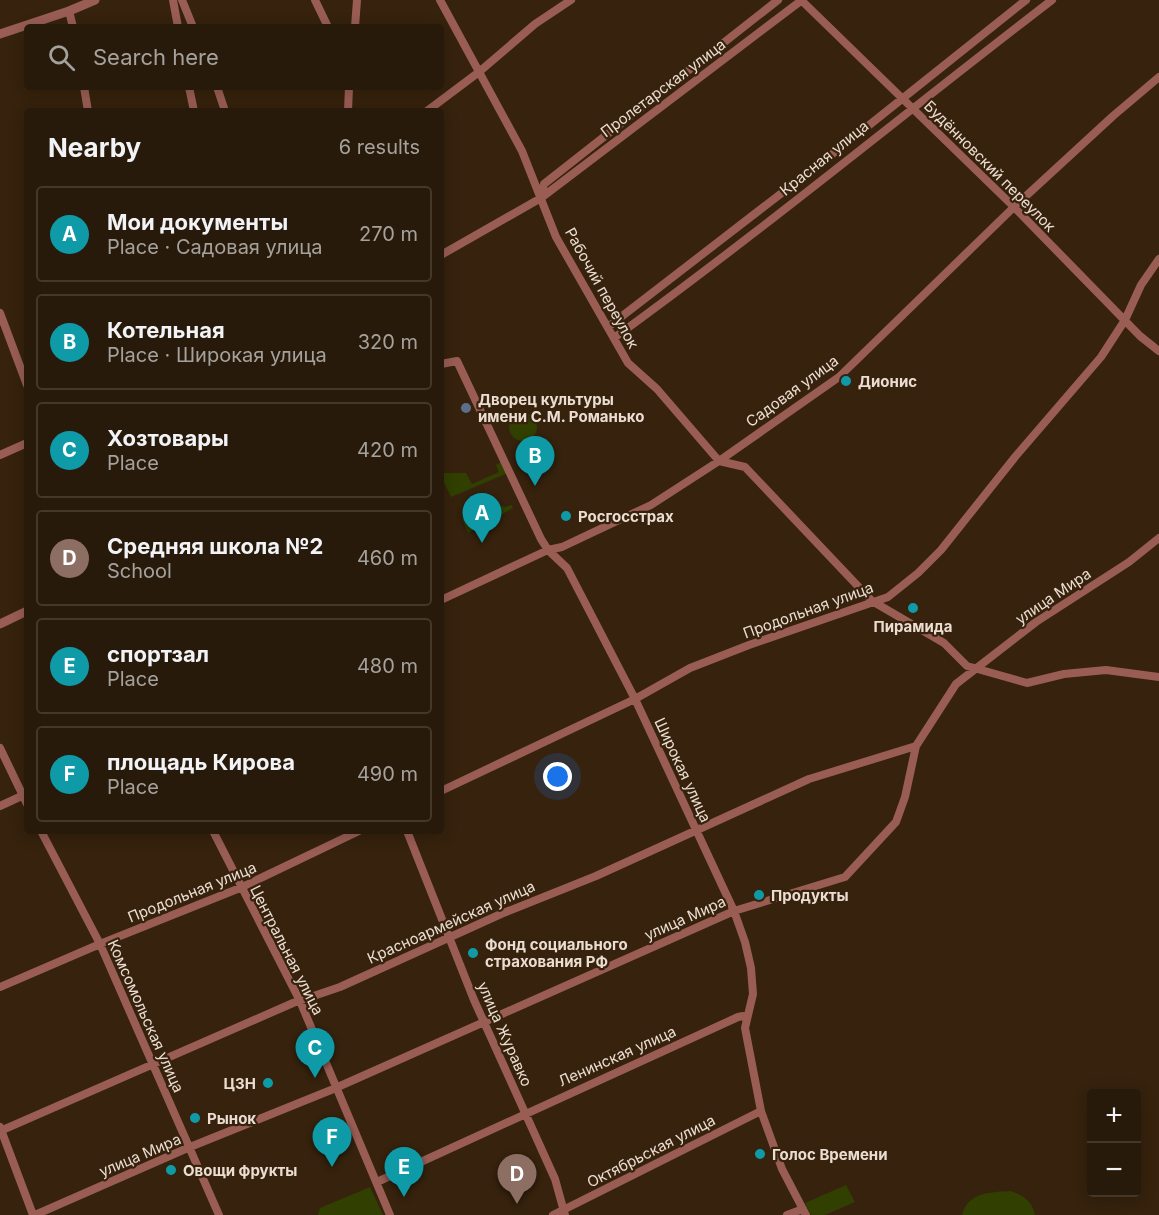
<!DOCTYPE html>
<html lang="en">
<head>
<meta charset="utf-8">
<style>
	:root { --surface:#281a0a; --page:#302313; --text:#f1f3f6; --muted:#a5a19c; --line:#44382b; --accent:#b45309 }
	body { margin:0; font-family:Inter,sans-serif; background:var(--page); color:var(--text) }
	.controls { position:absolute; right:18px; bottom:18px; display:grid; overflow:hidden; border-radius:6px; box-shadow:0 3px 15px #0003 }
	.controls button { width:54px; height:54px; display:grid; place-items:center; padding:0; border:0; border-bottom:2px solid var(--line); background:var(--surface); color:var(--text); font:30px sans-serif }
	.you { position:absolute; left:558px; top:777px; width:21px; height:21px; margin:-15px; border:4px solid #fff; border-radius:50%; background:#1a73e8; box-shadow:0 0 0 9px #1a73e833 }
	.badge { display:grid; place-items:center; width:39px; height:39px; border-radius:50%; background:var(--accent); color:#fff; font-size:20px; font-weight:700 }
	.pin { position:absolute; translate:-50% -50px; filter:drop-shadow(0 2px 3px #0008) }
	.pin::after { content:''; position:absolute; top:32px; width:21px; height:18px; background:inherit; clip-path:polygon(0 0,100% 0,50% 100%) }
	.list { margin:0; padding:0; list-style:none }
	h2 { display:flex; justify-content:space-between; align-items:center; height:78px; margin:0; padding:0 24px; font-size:26px }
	h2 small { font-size:20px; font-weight:400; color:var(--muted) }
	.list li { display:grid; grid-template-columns:39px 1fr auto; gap:18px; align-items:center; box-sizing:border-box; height:96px; margin:0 12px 12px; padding:0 12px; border:2px solid var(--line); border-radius:6px }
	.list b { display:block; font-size:22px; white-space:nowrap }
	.list p { margin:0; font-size:20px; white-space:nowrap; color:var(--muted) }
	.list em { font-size:20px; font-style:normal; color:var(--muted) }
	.icon { flex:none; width:33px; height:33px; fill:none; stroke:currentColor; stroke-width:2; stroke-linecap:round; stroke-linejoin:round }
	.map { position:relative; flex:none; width:1159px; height:1215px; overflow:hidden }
	.search { position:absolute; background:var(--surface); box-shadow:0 3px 15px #0003; left:24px; top:24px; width:420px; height:66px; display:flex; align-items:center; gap:15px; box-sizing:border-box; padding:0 21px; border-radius:6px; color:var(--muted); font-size:22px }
	.panel { position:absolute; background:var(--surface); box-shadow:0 3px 15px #0003; left:24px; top:108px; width:420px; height:726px; border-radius:6px }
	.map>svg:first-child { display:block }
	.green { fill:#313f00 }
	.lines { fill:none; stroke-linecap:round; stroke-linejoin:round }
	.minor { stroke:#995d54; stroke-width:8 }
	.tertiary { stroke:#995d54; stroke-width:9 }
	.culture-dot { fill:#0f9aa8; stroke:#36220d; stroke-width:2 }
	.service-dot { fill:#5c6f8a; stroke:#36220d; stroke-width:2 }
	.labels { text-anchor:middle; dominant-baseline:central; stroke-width:4.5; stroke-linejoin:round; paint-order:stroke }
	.street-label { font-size:15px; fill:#ebddd1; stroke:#36220d }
	.poi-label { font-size:15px; font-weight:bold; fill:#ebddd1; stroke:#36220d; text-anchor:start }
</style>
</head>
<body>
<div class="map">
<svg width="1159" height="1215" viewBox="0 0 1159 1215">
	<rect width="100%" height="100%" fill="#36220d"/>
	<path class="green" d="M509 427a14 14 0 1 1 28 0a14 14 0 1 1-28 0Z
		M501,462L508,473L451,497L441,476V473H466L472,484L499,472L496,465Z
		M496,504L505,507L512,505L513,508L468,533L462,519Z
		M846,1185L855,1202L825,1215H811L805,1203Z
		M370,1187L383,1215H318L320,1208Z
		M1011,1191C1024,1196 1032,1201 1035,1215H962C968,1192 991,1192 1011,1191Z"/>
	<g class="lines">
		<path class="minor" d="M173,0L178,27
			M182,0L193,27
			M315,0L328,27
			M440,0L522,151L556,237L628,363L657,389L719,461L745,467L872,601L944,643L967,666L1027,683L1064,674L1106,670L1159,677
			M778,0L544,184L541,198L802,0
			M801,0L1014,207L1140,336L1159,351
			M69,11L73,27
			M355,27L357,0
			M84,87L88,111
			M189,87L194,111
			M217,87L225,111
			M348,111L349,87
			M427,111L479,72L535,24L571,0
			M441,255L541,198
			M0,313L27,385
			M608,327L853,138L1026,0
			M614,338C763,230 906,112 1052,0
			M441,364L457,361L541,539L548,550L567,568L635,699L734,911L745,942L751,968L753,994L745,1028L761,1111L782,1169L806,1215
			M0,455L27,443
			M441,600L548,550L562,547L651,505L719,461L839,377L1014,207L1113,116L1159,77
			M0,748L27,804
			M441,791L635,699L690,668L749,645L888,597L918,573L941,550L1015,457L1101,357L1125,320L1141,285L1159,259
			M0,806L26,794
			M41,831L100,944L219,1215
			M213,831L300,1001L390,1215
			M407,831L474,1000L555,1179L565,1215
			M0,987L100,944L240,888L359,831
			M0,1127L33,1215
			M0,1131L293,1003L340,987L501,914L596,876L809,779L916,746
			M377,1182L738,1017L743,1016L746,1019
			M35,1215L190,1147L331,1090L734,911L845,877L896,822L905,797L916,746L956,684L1036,622L1129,562L1159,538
			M553,1215L761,1111
			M787,1215L803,1209"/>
		<path class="tertiary" d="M0,34L69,11L95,0
			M0,624L27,611"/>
	</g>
	<g class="culture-dot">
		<circle cx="846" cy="381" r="6"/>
		<circle cx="566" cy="516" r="6"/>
		<circle cx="913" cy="608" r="6"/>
		<circle cx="759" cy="895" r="6"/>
		<circle cx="473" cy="953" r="6"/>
		<circle cx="268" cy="1083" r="6"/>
		<circle cx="195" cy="1118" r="6"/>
		<circle cx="760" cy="1154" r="6"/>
		<circle cx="171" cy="1170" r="6"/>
	</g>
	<circle class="service-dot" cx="466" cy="408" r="6"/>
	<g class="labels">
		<g class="street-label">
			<text transform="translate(663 88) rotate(-37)">Пролетарская улица</text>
			<text transform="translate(824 158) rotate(-39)">Красная улица</text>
			<text transform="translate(990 166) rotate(45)">Будённовский переулок</text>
			<text transform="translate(602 288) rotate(61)">Рабочий переулок</text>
			<text transform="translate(792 391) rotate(-36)">Садовая улица</text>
			<text transform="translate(1053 596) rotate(-34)">улица Мира</text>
			<text transform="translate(808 610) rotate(-20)">Продольная улица</text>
			<text transform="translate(683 770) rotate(65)">Широкая улица</text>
			<text transform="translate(192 892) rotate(-22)">Продольная улица</text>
			<text transform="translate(685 918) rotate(-24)">улица Мира</text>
			<text transform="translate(451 922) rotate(-24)">Красноармейская улица</text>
			<text transform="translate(287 950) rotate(63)">Центральная улица</text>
			<text transform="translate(146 1016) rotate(66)">Комсомольская улица</text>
			<text transform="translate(505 1034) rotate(66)">улица Журавко</text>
			<text transform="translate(617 1056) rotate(-24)">Ленинская улица</text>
			<text transform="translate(651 1151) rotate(-27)">Октябрьская улица</text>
			<text transform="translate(140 1155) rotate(-23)">улица Мира</text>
		</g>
		<g class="poi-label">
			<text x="858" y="381">Дионис</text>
			<text x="478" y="399">Дворец культуры<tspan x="478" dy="17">имени С.М. Романько</tspan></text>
			<text x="578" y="516">Росгосстрах</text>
			<text x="913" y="626" text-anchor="middle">Пирамида</text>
			<text x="771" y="895">Продукты</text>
			<text x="485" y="944">Фонд социального<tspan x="485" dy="17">страхования РФ</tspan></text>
			<text x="256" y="1083" text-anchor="end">ЦЗН</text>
			<text x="207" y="1118">Рынок</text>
			<text x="772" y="1154">Голос Времени</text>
			<text x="183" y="1170">Овощи фрукты</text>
		</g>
	</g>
</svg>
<div class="controls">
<button>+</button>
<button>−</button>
</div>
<div class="you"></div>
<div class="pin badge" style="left:482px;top:543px;background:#0f9aa8">A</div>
<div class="pin badge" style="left:535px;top:486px;background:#0f9aa8">B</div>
<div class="pin badge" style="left:315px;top:1078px;background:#0f9aa8">C</div>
<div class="pin badge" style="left:517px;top:1204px;background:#8d6e63">D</div>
<div class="pin badge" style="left:404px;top:1197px;background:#0f9aa8">E</div>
<div class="pin badge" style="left:332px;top:1167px;background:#0f9aa8">F</div>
<div class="search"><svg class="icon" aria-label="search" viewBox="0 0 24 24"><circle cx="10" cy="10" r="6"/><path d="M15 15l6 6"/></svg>Search here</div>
<section class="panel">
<h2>Nearby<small>6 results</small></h2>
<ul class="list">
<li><span class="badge" style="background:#0f9aa8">A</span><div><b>Мои документы</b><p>Place · Садовая улица</p></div><em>270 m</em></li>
<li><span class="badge" style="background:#0f9aa8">B</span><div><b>Котельная</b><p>Place · Широкая улица</p></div><em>320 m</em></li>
<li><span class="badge" style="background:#0f9aa8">C</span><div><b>Хозтовары</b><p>Place</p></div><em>420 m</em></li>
<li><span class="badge" style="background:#8d6e63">D</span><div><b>Средняя школа №2</b><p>School</p></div><em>460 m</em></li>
<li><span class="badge" style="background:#0f9aa8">E</span><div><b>спортзал</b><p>Place</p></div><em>480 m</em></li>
<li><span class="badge" style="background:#0f9aa8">F</span><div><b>площадь Кирова</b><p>Place</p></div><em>490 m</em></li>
</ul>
</section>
</div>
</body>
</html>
